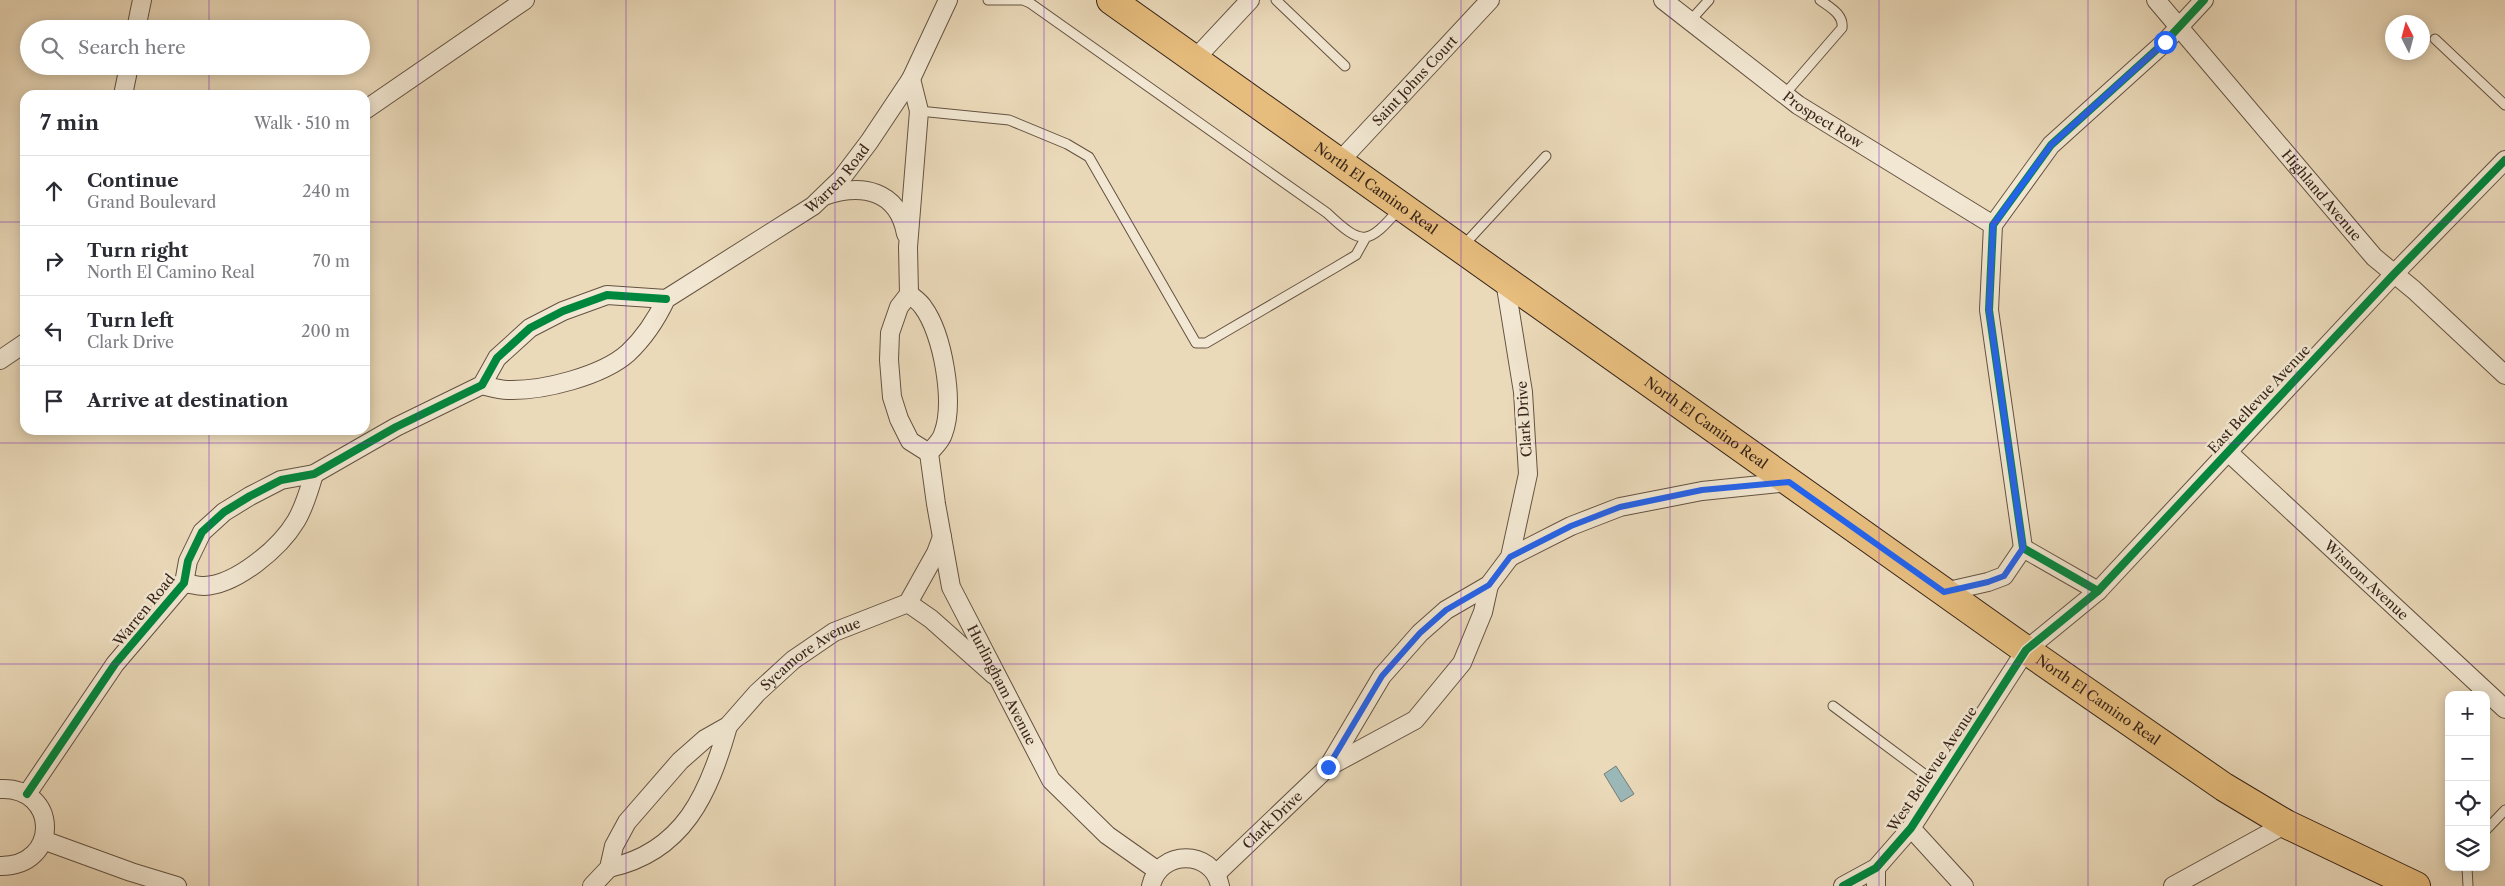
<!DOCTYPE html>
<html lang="en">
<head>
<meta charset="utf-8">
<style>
	:root { --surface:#fff; --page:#f7f7f7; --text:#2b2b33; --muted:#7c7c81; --line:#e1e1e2 }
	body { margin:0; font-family:"Libre Caslon Text",serif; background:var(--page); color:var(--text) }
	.controls { position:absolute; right:15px; bottom:15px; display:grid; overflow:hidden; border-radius:10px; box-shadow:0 2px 12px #0003 }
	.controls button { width:45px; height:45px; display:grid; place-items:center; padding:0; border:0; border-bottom:1px solid var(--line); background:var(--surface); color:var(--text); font:25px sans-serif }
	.compass { position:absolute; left:2385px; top:15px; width:45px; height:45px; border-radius:50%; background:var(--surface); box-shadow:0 2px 12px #0003; rotate:354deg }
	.stop { position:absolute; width:15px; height:15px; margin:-11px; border:4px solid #2563eb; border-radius:50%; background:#fff }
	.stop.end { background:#2563eb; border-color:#fff; box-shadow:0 1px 5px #0008 }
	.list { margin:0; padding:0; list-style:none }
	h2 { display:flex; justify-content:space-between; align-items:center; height:65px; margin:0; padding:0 20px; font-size:21px }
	h2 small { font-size:16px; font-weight:400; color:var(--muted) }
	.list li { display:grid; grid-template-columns:32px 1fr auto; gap:15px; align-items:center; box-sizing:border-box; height:70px; padding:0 20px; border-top:1px solid var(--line) }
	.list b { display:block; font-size:19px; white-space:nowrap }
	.list p { margin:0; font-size:16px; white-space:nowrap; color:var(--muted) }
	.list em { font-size:16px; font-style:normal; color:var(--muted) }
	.icon { flex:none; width:28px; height:28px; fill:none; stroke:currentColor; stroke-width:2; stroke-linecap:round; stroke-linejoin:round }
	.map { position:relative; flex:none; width:2505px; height:886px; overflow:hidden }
	.search { position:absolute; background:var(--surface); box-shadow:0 2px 12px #0003; left:20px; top:20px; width:350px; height:55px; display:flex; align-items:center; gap:12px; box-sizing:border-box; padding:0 18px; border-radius:28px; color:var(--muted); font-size:19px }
	.panel { position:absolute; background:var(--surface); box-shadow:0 2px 12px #0003; left:20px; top:90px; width:350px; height:345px; border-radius:15px }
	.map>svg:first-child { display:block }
	.water { fill:#9bb8b8; stroke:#737d78 }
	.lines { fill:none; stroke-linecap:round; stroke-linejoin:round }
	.service-casing { stroke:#645241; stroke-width:11 }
	.minor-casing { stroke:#645241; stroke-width:20 }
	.primary-casing { stroke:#372419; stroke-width:30 }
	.service { stroke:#f2e7d2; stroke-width:9 }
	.minor { stroke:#f2e7d2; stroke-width:18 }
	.primary { stroke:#e6bd7d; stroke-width:28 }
	.cycleway-casing { stroke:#f2e7d2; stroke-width:11 }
	.cycleway { stroke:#00873e; stroke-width:8 }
	.route { stroke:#2563eb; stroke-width:6 }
	.grid { fill:none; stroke:#7b2cbf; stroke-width:1; stroke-opacity:0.55 }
	.labels { text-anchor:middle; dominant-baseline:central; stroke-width:5; stroke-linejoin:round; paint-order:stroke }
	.street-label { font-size:14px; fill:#372419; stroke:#f2e7d2 }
</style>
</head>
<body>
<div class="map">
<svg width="2505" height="886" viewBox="0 0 2505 886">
	<rect width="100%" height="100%" fill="#ebdaba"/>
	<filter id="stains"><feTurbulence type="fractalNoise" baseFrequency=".004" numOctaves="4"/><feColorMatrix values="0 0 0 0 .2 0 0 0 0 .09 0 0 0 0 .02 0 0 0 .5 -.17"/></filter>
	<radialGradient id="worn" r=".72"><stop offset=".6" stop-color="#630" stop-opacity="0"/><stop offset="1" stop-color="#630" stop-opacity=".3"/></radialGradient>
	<path class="water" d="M1616,766L1634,794L1621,802L1604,774Z"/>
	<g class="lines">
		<defs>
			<path id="service" d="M988,0H1023L1030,3L1327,213C1363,247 1368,245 1400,208
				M1276,0L1345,66
				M1690,21L1709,0
				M2435,39L2505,105
				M1784,95L1842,28C1844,14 1829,7 1820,0
				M919,111L1009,120L1067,144L1089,157L1196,343H1206L1336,267L1356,255L1366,237
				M1463,246L1546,156
				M1833,706L1939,785
				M2486,830L2505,810
				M2467,867L2468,886"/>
			<g id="minor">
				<path id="s1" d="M1663,0L1798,105L1993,225"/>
				<path id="s2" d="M2156,0L2374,257L2414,290L2505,375"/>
				<path d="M136,29L142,0"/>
				<path d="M1194,60L1250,0"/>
				<path d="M911,79L919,111L908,247L909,294L899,307L890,333L889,360L892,397L899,419L910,441L929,453"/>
				<path d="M123,95L129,66"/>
				<path d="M365,110L525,0"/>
				<path id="s3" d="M1339,162L1490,0"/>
				<path d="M824,196C862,183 898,190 906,234"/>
				<path id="s4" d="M909,294C914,298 920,302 923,307C943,334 955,403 943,434C941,441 934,447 929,453L936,504L951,587L1051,780L1107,835L1158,871"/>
				<path d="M0,360L25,343"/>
				<path id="s5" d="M482,385C490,387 499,390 508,390C543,391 602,376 628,353C644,338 657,318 666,299L813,206L841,179L869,142L911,79L948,0"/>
				<path id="s6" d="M2227,451L2505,709"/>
				<path d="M1510,557L1571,526L1620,507L1702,491L1789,482"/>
				<path d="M184,583C191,584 197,586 204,586C236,585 280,548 296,521C305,506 309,490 314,474"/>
				<path d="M2098,591L2023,548L1989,310L1993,225L2051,145L2165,42L2204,0"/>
				<path d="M1944,592L1988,582L2004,576L2023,548"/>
				<path d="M908,603L931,619L994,675"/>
				<path d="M1328,767L1382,676L1420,633L1446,610L1489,585L1510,557L1528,474L1523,392L1505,281"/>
				<path d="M0,789C59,786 61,867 0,866"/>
				<path d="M27,794L115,664L184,583L188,561L202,532L224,512L250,496L281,480L314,474L396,427L482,385L497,358L530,328L563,311L607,295L666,299"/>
				<path d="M1911,828L1964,886"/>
				<path d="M43,840L131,872L177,886"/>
				<path d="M609,868C684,852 709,793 728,726"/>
				<path id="s7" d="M1216,874L1328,767L1415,720L1462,663L1483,612L1489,585"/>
				<path id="s8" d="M592,886L609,868L614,846L627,822L680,761L705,739L728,726L757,693L793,660L834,632L908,603L936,553L942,537"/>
				<path d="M1151,886C1159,849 1213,849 1220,886"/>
				<path d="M1843,886L1876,868L1911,828L2026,650L2098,591L2394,274L2505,160"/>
				<path d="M1876,886V868"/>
				<path d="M2173,886L2286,824"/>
			</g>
			<g id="primary">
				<path id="s9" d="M1111,0L2026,650L2224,787L2286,824L2416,886"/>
			</g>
		</defs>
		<use href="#service" class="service-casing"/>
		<use href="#minor" class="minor-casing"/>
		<use href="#primary" class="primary-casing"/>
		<use href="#service" class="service"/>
		<use href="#minor" class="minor"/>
		<use href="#primary" class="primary"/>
		<defs>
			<path id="cycleway" d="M2098,591L2023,548L1989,310L1993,225L2051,145L2165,42L2204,0
				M27,794L115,664L184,583L188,561L202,532L224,512L250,496L281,480L314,474L396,427L482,385L497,358L530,328L563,311L607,295L666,299
				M1843,886L1876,868L1911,828L2026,650L2098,591L2394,274L2505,160"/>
		</defs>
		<use href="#cycleway" class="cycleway-casing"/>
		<use href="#cycleway" class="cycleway"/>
	</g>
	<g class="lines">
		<path class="route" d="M1328,767L1382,676L1420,633L1446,610L1489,585L1510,557L1571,526L1620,507L1702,490L1789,482L1944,592L1988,582L2004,576L2023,548L1989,310L1993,225L2051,145L2165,42"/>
	</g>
	<path class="grid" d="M209,0V29M418,0V886M626,0V886M835,0V886M1044,0V886M1252,0V886M1461,0V886M1670,0V886M1879,0V886M2088,0V886M2296,0V886M209,66V95M0,222H25M365,222H2505M209,430V886M0,443H2505M0,664H2505"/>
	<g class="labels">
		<g class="street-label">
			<text stroke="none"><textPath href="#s3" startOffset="111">Saint Johns Court</textPath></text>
			<text stroke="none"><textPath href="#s1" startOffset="200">Prospect Row</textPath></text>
			<text stroke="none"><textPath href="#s5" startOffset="431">Warren Road</textPath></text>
			<text stroke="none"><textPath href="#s9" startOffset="325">North El Camino Real</textPath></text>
			<text stroke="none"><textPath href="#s2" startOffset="256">Highland Avenue</textPath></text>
			<text transform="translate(2259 399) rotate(-47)">East Bellevue Avenue</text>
			<text transform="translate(1524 419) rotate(-94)">Clark Drive</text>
			<text stroke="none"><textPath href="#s9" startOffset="730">North El Camino Real</textPath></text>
			<text stroke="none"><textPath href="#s6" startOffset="190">Wisnom Avenue</textPath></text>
			<text transform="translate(144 610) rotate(-51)">Warren Road</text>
			<text stroke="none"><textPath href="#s8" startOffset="326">Sycamore Avenue</textPath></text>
			<text stroke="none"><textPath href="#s4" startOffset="421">Hurlingham Avenue</textPath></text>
			<text stroke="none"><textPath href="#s9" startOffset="1210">North El Camino Real</textPath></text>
			<text transform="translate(1932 769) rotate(-56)">West Bellevue Avenue</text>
			<text stroke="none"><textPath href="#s7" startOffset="78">Clark Drive</textPath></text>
		</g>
	</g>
	<rect width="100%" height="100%" filter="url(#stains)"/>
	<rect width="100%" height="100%" fill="url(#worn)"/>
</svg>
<div class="controls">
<button>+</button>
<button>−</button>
<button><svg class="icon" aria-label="locate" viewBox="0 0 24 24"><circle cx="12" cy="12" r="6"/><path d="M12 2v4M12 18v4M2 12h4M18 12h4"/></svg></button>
<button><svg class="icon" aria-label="layers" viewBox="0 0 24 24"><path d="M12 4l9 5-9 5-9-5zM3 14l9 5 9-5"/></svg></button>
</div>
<svg class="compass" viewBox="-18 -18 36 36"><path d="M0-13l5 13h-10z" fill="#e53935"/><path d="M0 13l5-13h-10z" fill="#7c7c81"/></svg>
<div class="stop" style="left:2165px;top:42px"></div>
<div class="stop end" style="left:1328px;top:767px"></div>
<div class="search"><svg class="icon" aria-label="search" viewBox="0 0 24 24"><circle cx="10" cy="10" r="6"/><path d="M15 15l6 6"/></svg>Search here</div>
<section class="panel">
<h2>7 min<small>Walk · 510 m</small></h2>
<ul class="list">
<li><svg class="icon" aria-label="ahead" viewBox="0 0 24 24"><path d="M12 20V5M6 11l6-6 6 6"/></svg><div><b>Continue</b><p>Grand Boulevard</p></div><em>240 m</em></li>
<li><svg class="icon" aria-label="right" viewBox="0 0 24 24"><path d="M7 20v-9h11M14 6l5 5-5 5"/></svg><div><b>Turn right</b><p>North El Camino Real</p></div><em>70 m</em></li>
<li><svg class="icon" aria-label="left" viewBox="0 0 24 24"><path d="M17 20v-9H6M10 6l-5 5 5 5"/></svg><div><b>Turn left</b><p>Clark Drive</p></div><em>200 m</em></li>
<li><svg class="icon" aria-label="arrive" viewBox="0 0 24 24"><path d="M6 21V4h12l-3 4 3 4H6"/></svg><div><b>Arrive at destination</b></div></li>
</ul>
</section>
</div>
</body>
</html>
